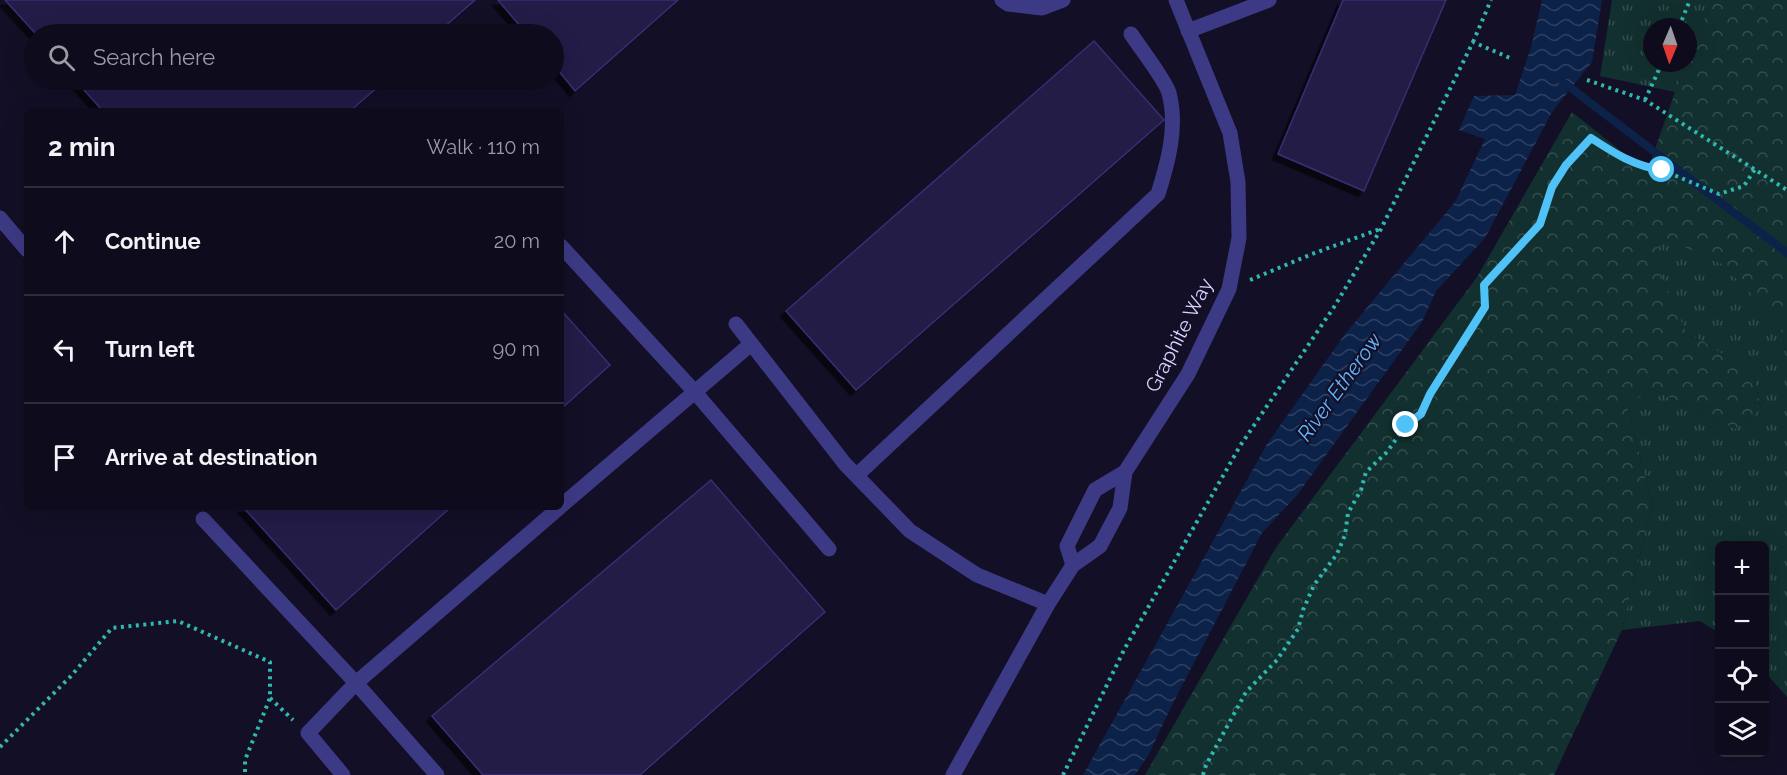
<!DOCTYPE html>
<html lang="en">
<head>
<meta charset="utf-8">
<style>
	:root { --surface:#0e0b1c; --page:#1c1929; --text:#f1f3f6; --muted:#9b9ba3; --line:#2e2b3b }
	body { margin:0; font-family:Raleway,sans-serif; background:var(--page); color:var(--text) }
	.controls { position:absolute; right:18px; bottom:18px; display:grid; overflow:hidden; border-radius:9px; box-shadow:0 6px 24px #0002 }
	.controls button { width:54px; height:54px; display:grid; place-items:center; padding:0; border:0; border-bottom:2px solid var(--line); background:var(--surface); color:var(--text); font:30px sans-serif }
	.compass { position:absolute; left:1643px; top:18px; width:54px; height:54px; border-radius:50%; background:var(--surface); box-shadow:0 6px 24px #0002; rotate:182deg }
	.stop { position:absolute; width:18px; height:18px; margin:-14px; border:4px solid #4fc3f7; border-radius:50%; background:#fff }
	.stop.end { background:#4fc3f7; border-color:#fff; box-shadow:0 2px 6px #0008 }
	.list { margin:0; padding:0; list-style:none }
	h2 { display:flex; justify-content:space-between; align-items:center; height:78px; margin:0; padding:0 24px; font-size:26px }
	h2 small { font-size:20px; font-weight:400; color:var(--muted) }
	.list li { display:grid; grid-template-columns:39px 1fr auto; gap:18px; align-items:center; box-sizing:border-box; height:108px; padding:0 24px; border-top:2px solid var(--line) }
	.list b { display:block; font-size:22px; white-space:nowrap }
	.list em { font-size:20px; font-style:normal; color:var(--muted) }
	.icon { flex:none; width:33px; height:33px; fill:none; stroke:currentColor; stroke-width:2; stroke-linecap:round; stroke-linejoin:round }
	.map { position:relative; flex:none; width:1787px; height:775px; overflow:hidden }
	.search { position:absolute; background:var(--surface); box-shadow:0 6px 24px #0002; left:24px; top:24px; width:540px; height:66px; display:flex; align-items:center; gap:15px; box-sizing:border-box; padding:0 21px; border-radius:33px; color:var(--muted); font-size:22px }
	.panel { position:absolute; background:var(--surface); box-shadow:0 6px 24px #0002; left:24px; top:108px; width:540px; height:402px; border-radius:9px }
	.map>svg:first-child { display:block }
	.forest { fill:url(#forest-crowns) }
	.park { fill:url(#park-tufts) }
	.water { fill:url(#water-waves) }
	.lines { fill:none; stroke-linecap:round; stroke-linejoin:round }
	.stream { stroke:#0c2248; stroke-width:8 }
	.building { fill:#241b47; stroke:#3b2d73; stroke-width:1.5; filter:url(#shadow) }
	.path { stroke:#2fb8b0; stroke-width:4; stroke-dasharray:3 4.5; stroke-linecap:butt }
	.minor { stroke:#3d3a85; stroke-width:15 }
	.route { stroke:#4fc3f7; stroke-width:8 }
	.labels { text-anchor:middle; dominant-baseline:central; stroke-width:4.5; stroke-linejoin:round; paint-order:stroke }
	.street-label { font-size:20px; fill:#d9d4ff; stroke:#130f26 }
	.water-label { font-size:21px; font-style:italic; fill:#62b6ff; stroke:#130f26 }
</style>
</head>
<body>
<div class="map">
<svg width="1787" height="775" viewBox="0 0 1787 775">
	<defs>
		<pattern id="forest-crowns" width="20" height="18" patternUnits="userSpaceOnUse" patternTransform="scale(1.5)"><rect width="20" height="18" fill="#12302f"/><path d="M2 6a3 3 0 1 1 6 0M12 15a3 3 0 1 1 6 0" fill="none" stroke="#344d4e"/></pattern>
		<pattern id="park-tufts" width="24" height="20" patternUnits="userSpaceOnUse" patternTransform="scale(1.5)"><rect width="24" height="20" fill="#12302f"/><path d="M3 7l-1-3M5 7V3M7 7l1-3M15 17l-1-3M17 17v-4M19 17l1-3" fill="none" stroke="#344d4e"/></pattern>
		<pattern id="water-waves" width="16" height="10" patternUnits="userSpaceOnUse" patternTransform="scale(1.5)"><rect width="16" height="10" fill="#0c2248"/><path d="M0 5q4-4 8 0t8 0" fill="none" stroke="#2f4163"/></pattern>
		<filter id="shadow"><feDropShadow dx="-5.5" dy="5.5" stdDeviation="0" flood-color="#0009"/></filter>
	</defs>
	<rect width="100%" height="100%" fill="#130f26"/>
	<path class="forest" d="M1712,0H1787V355L1779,323L1685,329L1753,373L1761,409L1735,429L1650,388L1628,408L1652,505L1622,630L1554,775H1145L1275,549L1477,277L1572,112L1647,172L1675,92Z"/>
	<path class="park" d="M1612,0H1712L1688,60V27H1652V63H1687L1675,92L1600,76Z
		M1656,234L1722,264L1779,323L1787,355V697L1765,672L1764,546H1720L1719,633L1700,621L1622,630L1652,505L1628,408L1650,388L1735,429L1761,409L1753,373L1685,330L1661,274Z"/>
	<path class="water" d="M1542,0H1602L1592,62L1552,112L1485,238L1436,291L1422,322L1298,494L1262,533L1173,703L1149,754L1135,775H1083L1267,444L1345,334L1455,202L1485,139L1459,130L1474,96L1515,95L1531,47Z"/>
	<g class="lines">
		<path class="stream" d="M1563,82L1787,253"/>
	</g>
	<path class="building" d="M5,0H475L436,34H36Z
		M498,0H678L575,91L554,65V34H527Z
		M1343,0H1446L1364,191L1278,154Z
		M1094,41L1164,120L856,390L786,311Z
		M75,80H386L350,111H103Z
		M561,310L610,365L561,409Z
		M711,480L825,612L640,775H483L432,716Z
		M243,507H451L336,610Z"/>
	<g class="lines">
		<path class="path" d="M1679,27L1690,0
			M1473,42L1491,0
			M1587,80L1645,100L1787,190
			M1645,100L1662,63
			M1250,280L1312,254L1380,229
			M270,698L293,720
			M0,747L71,676L112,628L178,621L270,662V698L245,760V775
			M1063,775L1125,648L1240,446L1334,307L1381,229L1473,42L1510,58
			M1203,775L1206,765L1246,692L1277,660L1298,629L1303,610L1314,585L1337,554L1345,535L1348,513L1361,490L1366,472L1387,452L1406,425L1421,414L1430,394L1485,307L1484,285L1541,224L1552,187L1566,165L1591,138L1625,160L1644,167L1662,170L1719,194L1744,186L1755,169"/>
		<path class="minor" d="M1002,0L1008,4L1042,8L1063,0
			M1188,31L1269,0
			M0,218L27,250
			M561,246L694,391L829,549
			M736,324L845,464L910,531L977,575L1048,604
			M857,475L1158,194C1168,162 1178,127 1169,93C1166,81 1139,46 1131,34
			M561,506L751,344
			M203,519L356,683L437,775
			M1073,565L1067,546L1095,490L1125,472
			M343,775L308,733L356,683L560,507
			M953,775L1048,604L1073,565L1100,546L1120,508L1125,472L1188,374L1229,289L1239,238L1238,182L1230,133L1176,0"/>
	</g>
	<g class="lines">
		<path class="route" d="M1406,425L1421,414L1430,394L1485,307L1484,285L1540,224L1552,187L1566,165L1591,138C1614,153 1634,166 1662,170"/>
	</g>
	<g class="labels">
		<g class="street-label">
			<text transform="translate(1179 335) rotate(-63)">Graphite Way</text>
		</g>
		<g class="water-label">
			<text transform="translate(1339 387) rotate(-54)">River Etherow</text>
		</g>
	</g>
</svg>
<div class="controls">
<button>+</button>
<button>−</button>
<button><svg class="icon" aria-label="locate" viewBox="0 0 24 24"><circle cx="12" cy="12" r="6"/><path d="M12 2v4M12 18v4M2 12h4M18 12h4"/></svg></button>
<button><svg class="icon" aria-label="layers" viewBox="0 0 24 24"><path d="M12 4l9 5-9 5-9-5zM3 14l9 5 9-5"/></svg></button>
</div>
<svg class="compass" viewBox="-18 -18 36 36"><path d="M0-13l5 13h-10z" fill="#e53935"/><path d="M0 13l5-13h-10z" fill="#9b9ba3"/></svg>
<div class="stop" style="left:1662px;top:170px"></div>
<div class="stop end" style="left:1406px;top:425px"></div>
<div class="search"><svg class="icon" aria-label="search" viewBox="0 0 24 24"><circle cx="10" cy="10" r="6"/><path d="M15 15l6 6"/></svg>Search here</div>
<section class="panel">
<h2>2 min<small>Walk · 110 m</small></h2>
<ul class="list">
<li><svg class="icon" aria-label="ahead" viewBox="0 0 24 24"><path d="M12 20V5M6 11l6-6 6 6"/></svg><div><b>Continue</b></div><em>20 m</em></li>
<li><svg class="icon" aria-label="left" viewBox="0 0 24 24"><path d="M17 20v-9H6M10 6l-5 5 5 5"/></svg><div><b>Turn left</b></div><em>90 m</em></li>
<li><svg class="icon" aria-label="arrive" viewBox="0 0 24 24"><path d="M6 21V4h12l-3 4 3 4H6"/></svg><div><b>Arrive at destination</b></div></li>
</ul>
</section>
</div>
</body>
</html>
